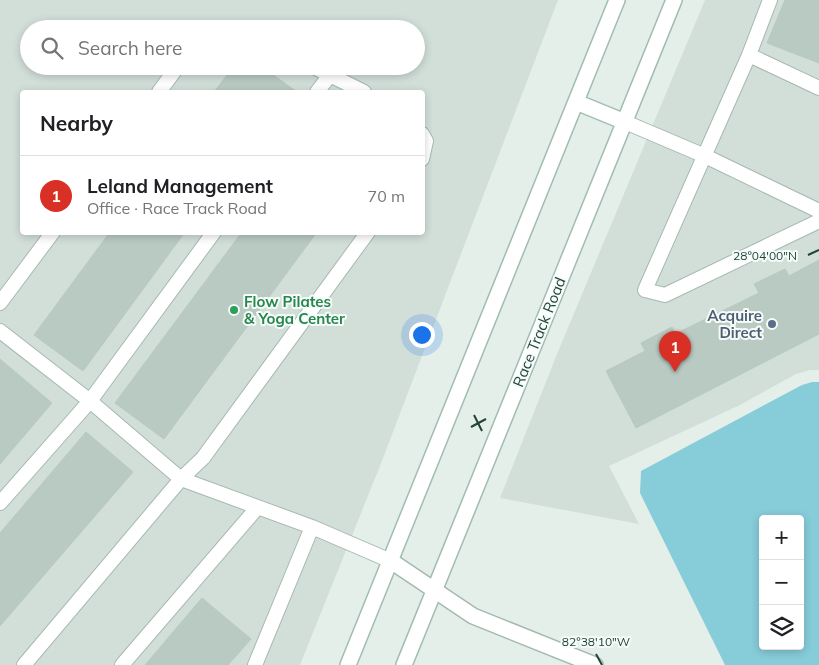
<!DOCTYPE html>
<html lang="en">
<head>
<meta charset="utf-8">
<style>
	:root { --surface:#fff; --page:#f2f2f2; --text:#202124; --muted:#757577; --line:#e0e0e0; --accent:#d93025 }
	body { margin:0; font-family:Mulish,sans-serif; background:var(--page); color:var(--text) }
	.controls { position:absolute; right:15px; bottom:15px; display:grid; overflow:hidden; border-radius:5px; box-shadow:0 2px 8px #0003 }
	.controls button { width:45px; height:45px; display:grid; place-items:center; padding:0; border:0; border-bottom:1px solid var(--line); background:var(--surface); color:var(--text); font:25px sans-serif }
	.you { position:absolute; left:421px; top:334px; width:18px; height:18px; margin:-12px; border:4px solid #fff; border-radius:50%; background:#1a73e8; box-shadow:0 0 0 8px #1a73e833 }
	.badge { display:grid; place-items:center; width:32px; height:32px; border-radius:50%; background:var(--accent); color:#fff; font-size:16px; font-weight:700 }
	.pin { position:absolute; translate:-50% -41px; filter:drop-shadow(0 1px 2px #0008) }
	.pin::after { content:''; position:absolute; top:26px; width:18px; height:15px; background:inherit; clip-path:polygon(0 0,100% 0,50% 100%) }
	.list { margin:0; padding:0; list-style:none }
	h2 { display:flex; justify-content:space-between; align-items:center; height:65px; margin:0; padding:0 20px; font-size:21px }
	h2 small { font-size:16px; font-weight:400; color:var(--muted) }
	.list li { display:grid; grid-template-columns:32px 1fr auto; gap:15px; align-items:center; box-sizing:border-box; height:80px; padding:0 20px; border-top:1px solid var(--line) }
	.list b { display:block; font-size:19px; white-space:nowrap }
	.list p { margin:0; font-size:16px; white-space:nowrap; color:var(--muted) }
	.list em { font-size:16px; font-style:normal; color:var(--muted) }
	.icon { flex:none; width:28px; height:28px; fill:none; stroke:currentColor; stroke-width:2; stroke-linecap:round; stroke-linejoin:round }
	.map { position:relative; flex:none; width:819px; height:665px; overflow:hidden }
	.search { position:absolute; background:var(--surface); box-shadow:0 2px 8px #0003; left:20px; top:20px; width:405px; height:55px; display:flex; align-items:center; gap:12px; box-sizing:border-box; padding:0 18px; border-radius:28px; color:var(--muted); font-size:19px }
	.panel { position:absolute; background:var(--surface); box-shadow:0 2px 8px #0003; left:20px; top:90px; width:405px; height:145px; border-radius:5px }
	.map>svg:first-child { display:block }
	.built { fill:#d2dfd9; fill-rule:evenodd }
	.water { fill:#87ccd9; fill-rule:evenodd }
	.building { fill:#b9cac3; stroke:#b6cac1 }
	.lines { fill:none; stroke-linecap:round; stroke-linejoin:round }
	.service-casing { stroke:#a6b8b2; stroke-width:16 }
	.minor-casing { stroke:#a6b8b2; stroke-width:18 }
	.secondary-casing { stroke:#a1bcb3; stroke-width:18 }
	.service { stroke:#fff; stroke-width:14 }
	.minor { stroke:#fff; stroke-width:15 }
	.secondary { stroke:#fff; stroke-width:15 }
	.ticks { fill:none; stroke:#21433a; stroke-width:2 }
	.leisure-dot { fill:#2e9e5b; stroke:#f5fbf8; stroke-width:2 }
	.service-dot { fill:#5c6f8a; stroke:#f5fbf8; stroke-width:2 }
	.labels { text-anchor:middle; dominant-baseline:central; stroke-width:4; stroke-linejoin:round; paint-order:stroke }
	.leisure-label { font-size:15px; font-weight:bold; fill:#27864d; stroke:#f5fbf8; text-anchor:start }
	.service-label { font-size:15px; font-weight:bold; fill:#4e5e75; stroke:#f5fbf8; text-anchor:end }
	.street-label { font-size:15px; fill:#21433a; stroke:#f5fbf8 }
	.ticks-label { font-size:12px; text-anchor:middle; fill:#21433a; stroke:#f5fbf8; stroke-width:4; stroke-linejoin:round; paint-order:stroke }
</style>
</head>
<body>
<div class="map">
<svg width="819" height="665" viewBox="0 0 819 665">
	<rect width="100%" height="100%" fill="#e4efea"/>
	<path class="built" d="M0,0H558L380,466L300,665H0ZM29,29H416V66H29ZM22,92H422V232H22Z
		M705,0H819V370H810L796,374L740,405L609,466L639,524L500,498L557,354Z"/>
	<path class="water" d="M812,382H819V665H725L640,493L641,471L802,385ZM763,519H800V646H763Z"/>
	<path class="building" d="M785,0H819V63L767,43Z
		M234,66H261L297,92H214Z
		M110,232H185L83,371L34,335Z
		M242,232H317L164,439L115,403Z
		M819,260V334L636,428L606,371L645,351L641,343L672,327L675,334L759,293L754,284L785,269L789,276Z
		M0,359L52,403L0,464Z
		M86,432L133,472L0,626V533Z
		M202,598L251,639L228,665H145Z"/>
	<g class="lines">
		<defs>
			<path id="service" d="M214,29H235
				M749,55L770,0
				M312,66L364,92
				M819,88L749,55L645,290L665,295L819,221
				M159,92L178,66
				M317,92L330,75
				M625,122L705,156L819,211
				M422,134L426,141L422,159
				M0,303L53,232
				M0,331L90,401L181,479L312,527L391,561
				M0,503L90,401L214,232
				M24,665L181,479L203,458L368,232
				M122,665L257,508
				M255,665L312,527"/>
			<path id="minor" d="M391,561L473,616L595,665"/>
			<path id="secondary" d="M576,102L625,122
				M348,665L617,0
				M404,665L674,0"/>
		</defs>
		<use href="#service" class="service-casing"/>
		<use href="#minor" class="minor-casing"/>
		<use href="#secondary" class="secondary-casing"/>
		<use href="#service" class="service"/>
		<use href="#minor" class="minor"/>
		<use href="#secondary" class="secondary"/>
	</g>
	<path class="ticks" d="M808,255L819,250M474,415L482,431M471,427L486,419M596,654L602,665"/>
	<circle class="leisure-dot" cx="234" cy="310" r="5"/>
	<circle class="service-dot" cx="772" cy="324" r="5"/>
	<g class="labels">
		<g class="leisure-label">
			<text x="244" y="301">Flow Pilates<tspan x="244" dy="17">&amp; Yoga Center</tspan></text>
		</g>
		<g class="service-label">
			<text x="762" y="315">Acquire<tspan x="762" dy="17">Direct</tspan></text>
		</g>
		<g class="street-label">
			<text transform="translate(539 332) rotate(-68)">Race Track Road</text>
		</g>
	</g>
	<g class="ticks-label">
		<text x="765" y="260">28°04'00"N</text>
		<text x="596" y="646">82°38'10"W</text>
	</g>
</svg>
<div class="controls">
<button>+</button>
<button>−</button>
<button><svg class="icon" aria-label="layers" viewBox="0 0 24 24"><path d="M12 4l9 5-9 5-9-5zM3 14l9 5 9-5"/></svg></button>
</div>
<div class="you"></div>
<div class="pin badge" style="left:675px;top:372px">1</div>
<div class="search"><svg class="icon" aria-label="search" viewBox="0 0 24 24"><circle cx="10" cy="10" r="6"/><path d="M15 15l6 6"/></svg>Search here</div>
<section class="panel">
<h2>Nearby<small></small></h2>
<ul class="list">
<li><span class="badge">1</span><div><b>Leland Management</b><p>Office · Race Track Road</p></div><em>70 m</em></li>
</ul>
</section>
</div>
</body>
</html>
